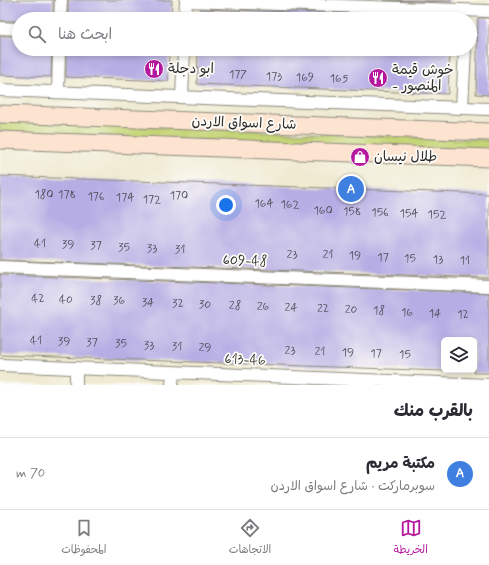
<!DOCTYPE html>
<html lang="ar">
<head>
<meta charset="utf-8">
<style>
	:root { --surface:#fff; --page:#f2f2f3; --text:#2b2b33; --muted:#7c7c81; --line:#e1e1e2; --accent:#b5179e }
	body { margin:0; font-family:Mynerve,"Playpen Sans Arabic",sans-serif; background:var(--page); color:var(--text); direction:rtl }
	.controls { position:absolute; right:12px; bottom:12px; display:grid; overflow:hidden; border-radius:6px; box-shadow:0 2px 6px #0003 }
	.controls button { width:36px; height:36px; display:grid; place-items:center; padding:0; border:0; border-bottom:1px solid var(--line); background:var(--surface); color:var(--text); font:20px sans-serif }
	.you { position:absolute; left:226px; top:205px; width:14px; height:14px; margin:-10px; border:3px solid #fff; border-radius:50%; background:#1a73e8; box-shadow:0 0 0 6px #1a73e833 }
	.badge { display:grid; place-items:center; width:26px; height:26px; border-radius:50%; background:var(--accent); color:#fff; font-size:13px; font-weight:700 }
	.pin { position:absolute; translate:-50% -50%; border:2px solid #fff; box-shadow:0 1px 4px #0006 }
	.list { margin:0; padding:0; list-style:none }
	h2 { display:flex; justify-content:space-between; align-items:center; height:52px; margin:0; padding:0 16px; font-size:17px }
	h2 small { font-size:13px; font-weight:400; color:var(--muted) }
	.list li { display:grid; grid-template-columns:26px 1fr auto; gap:12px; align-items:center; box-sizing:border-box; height:72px; padding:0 16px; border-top:1px solid var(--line) }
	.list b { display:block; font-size:15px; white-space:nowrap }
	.list p { margin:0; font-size:13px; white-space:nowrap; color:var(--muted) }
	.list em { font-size:13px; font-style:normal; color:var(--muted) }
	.icon { flex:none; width:22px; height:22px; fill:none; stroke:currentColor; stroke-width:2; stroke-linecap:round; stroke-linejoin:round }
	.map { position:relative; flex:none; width:489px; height:385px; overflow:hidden; direction:ltr }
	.search { position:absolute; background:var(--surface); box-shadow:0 2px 6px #0003; left:12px; right:12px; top:12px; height:44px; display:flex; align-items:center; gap:10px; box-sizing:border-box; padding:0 14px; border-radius:22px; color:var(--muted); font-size:15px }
	.sheet { height:124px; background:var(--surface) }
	nav { display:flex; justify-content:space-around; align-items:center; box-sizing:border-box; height:56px; border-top:1px solid var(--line); background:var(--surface); font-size:11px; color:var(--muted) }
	nav a { display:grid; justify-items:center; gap:2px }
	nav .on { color:var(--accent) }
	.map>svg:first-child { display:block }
	.green { fill:#c5d476; stroke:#788050 }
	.building { fill:#b6ade4 }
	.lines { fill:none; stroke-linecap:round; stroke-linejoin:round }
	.street-casing { stroke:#8d8a7e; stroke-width:14 }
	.secondary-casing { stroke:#8d8a7e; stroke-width:19 }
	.street { stroke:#fff; stroke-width:12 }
	.secondary { stroke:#fde4d1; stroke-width:17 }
	.labels { text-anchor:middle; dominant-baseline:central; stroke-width:3.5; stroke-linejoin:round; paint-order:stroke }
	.number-label { font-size:12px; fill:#4e4c59 }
	.poi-label { font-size:14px; fill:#2b2b2b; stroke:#fdfcf7; text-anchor:start }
	.street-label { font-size:14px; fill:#2b2b2b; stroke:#fdfcf7 }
</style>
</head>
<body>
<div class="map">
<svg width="489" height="385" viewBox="0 0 489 385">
	<rect width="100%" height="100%" fill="#fdfcf7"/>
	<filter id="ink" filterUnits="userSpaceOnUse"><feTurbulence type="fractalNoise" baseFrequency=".025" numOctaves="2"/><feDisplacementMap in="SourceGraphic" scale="8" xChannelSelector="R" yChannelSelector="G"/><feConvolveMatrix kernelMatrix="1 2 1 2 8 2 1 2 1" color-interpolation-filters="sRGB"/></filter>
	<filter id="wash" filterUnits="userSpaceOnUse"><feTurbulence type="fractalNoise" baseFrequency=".012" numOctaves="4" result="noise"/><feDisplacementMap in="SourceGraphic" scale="16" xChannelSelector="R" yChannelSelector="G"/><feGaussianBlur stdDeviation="0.9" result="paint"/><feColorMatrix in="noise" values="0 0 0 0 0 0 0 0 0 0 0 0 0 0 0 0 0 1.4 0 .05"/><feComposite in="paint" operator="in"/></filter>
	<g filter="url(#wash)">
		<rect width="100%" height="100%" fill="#efead1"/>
		<path class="green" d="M0,121L489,140V152L0,132Z"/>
		<g id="blocks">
			<path class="building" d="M0,0H53V19H19V21H0Z
				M68,0H172L171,19H68Z
				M383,0H451V2Z
				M200,9L450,17V19H200Z
				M478,18H489V95L476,94Z
				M0,36H19V49H52L51,77L0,75Z
				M66,49H169L168,81L66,77Z
				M198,49H450L448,94L197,84Z
				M0,176L489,194V278L0,260Z
				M0,275L489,293V373H474V340H444V371L0,355Z"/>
		</g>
	</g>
	<g filter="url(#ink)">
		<use href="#blocks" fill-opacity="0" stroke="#8d8a7e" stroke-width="1"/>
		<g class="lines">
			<defs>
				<path id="street" d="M186,1L489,11
					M60,19L61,0
					M185,19L186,0
					M0,28L19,29
					M0,90L489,109
					M58,92L59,49
					M182,97L184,49
					M462,108L465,49
					M0,267L489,286
					M0,365L489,385
					M76,385V368
					M172,385L173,372"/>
				<path id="secondary" d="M0,114L489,132
					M0,140L489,158"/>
			</defs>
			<use href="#street" class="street-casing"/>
			<use href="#secondary" class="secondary-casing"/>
			<use href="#street" class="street"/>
			<use href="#secondary" class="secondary"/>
		</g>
	</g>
	<defs>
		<symbol id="restaurant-disc" viewBox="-11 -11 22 22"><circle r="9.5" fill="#b5179e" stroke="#fdfcf7"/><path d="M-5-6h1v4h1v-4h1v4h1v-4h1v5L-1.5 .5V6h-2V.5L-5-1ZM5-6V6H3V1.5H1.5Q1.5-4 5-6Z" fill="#fff"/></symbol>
		<symbol id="shop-disc" viewBox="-11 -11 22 22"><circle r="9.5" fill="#b5179e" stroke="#fdfcf7"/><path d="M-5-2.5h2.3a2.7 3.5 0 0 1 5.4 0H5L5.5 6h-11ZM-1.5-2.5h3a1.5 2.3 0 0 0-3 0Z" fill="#fff"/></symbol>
	</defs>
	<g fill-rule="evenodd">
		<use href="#restaurant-disc" x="143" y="58" width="22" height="22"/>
		<use href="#restaurant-disc" x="367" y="67" width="22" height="22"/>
		<use href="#shop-disc" x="349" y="146" width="22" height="22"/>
	</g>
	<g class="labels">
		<g class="number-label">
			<text x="238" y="75">177</text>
			<text x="274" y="77">173</text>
			<text x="305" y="78">169</text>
			<text x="339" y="79">165</text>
			<text x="44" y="195">180</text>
			<text x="67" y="195">178</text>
			<text x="179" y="196">170</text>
			<text x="96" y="197">176</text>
			<text x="125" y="198">174</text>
			<text x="152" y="200">172</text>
			<text x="264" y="204">164</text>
			<text x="290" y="205">162</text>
			<text x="323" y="211">160</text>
			<text x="352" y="212">158</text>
			<text x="380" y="213">156</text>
			<text x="409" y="214">154</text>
			<text x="437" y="215">152</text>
			<text x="40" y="244">41</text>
			<text x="68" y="245">39</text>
			<text x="96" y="246">37</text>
			<text x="124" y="248">35</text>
			<text x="152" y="249">33</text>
			<text x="180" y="250">31</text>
			<text x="292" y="255">23</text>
			<text x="328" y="255">21</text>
			<text x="355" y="256">19</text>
			<text x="383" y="258">17</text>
			<text x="410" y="259">15</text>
			<text x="438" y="260">13</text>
			<text x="465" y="261">11</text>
			<text x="38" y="299">42</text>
			<text x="66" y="300">40</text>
			<text x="96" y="301">38</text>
			<text x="119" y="301">36</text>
			<text x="148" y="303">34</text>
			<text x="178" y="304">32</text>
			<text x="205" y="305">30</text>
			<text x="235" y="306">28</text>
			<text x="263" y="307">26</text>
			<text x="291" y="308">24</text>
			<text x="323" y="309">22</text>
			<text x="351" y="310">20</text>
			<text x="379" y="311">18</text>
			<text x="407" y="313">16</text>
			<text x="435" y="314">14</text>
			<text x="463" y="315">12</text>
			<text x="36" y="341">41</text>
			<text x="64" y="342">39</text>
			<text x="92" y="343">37</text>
			<text x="121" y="344">35</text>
			<text x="149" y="346">33</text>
			<text x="177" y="347">31</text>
			<text x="205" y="348">29</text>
			<text x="290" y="351">23</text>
			<text x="320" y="352">21</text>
			<text x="348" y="353">19</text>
			<text x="376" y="354">17</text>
			<text x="405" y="355">15</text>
		</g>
		<g class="poi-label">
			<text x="168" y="69">ابو دجلة</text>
			<text x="392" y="70">خوش قيمة<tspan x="392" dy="16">- المنصور</tspan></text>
			<text x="374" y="157">طلال نيسان</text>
		</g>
		<g class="street-label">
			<text transform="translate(244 123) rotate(2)">شارع اسواق الاردن</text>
			<text transform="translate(245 261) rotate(2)">609-48</text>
			<text transform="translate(245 360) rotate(2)">613-46</text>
		</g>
	</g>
</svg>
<div class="controls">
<button><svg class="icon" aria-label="layers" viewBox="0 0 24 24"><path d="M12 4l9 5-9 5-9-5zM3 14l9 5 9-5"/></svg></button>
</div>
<div class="you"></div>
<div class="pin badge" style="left:351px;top:189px;background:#3f7fe0">A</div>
<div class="search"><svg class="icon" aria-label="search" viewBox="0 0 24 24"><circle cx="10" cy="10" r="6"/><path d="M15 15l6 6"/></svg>ابحث هنا</div>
</div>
<section class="sheet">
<h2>بالقرب منك<small></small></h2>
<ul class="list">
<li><span class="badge" style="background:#3f7fe0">A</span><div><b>مكتبة مريم</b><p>سوبرماركت · شارع اسواق الاردن</p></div><em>70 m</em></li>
</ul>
</section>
<nav>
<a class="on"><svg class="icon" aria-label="map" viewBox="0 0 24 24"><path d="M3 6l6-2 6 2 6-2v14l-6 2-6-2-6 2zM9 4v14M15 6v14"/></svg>الخريطة</a>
<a><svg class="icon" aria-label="directions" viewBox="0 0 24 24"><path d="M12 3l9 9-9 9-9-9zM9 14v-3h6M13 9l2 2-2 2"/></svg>الاتجاهات</a>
<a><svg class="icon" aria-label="saved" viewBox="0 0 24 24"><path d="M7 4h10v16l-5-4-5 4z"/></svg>المحفوظات</a>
</nav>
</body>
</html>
